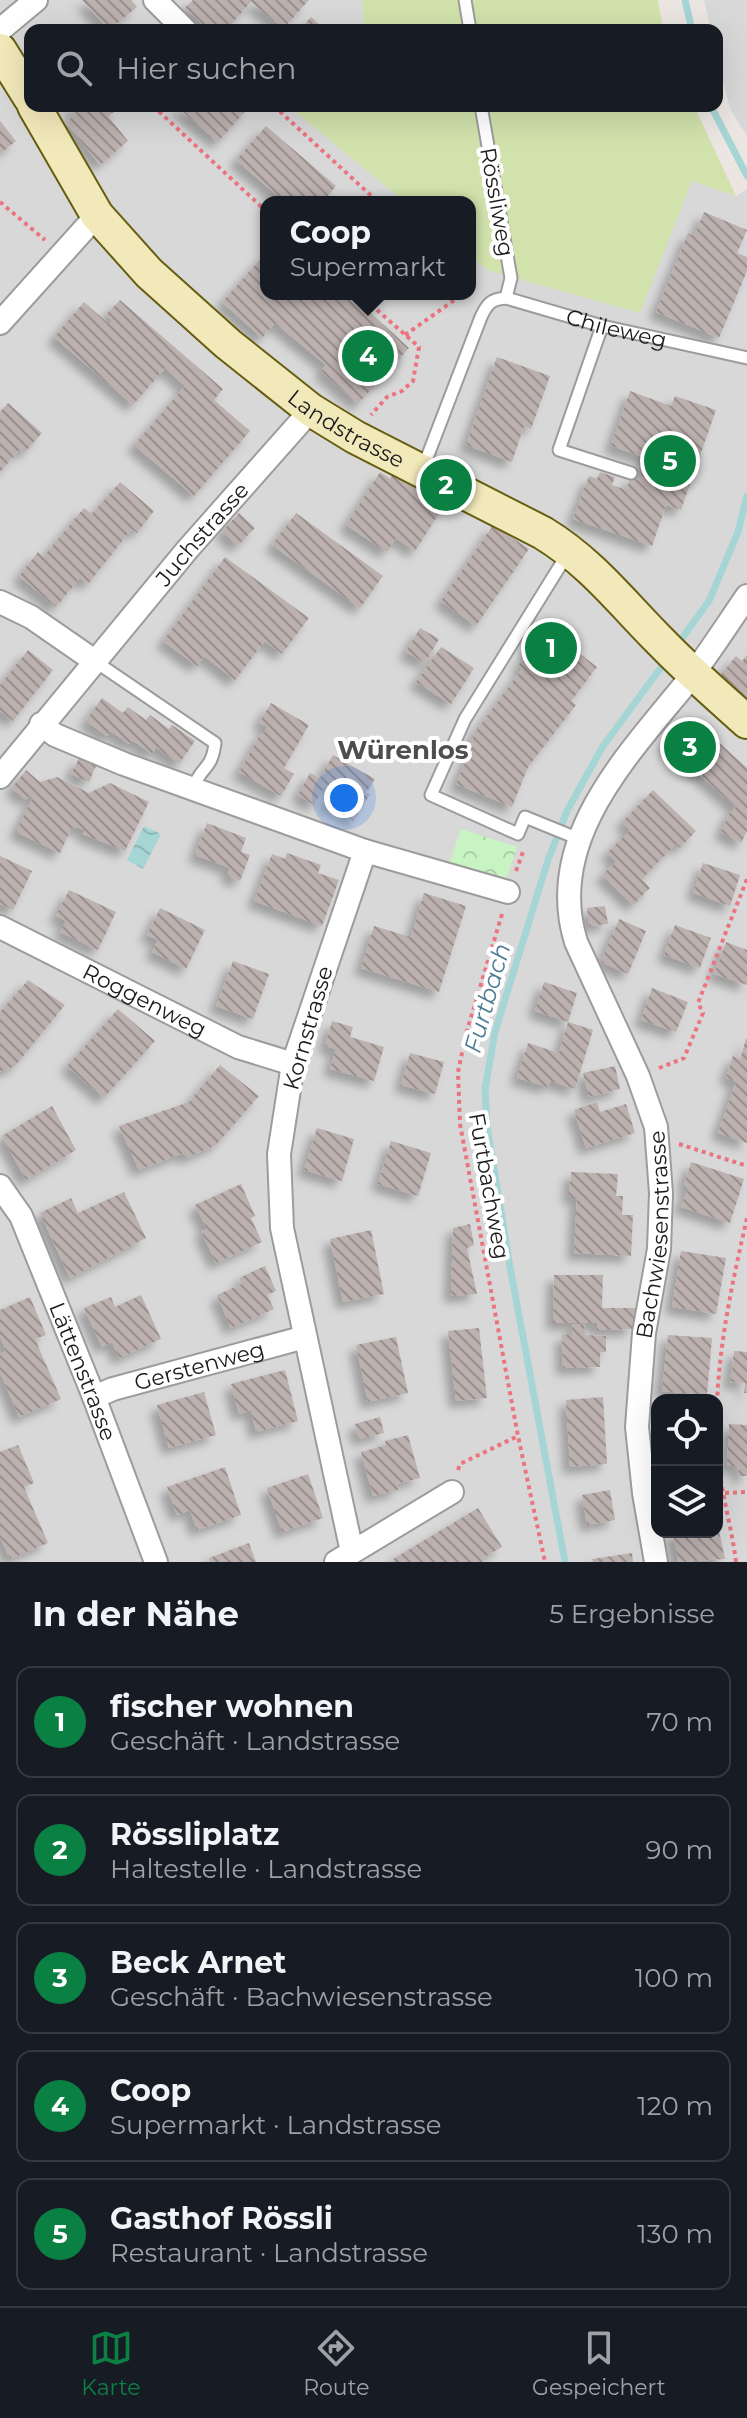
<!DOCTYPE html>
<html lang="de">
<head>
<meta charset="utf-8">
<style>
	:root { --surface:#171b24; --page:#242831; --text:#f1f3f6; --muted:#9ea1a6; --line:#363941; --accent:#0b8043 }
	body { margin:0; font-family:Montserrat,sans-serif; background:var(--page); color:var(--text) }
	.controls { position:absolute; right:24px; bottom:24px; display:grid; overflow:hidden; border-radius:16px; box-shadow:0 8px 32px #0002 }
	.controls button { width:72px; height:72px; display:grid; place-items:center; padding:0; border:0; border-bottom:2px solid var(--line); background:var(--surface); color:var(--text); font:40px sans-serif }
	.you { position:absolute; left:344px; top:798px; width:28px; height:28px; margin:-20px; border:6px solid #fff; border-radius:50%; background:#1a73e8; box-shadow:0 0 0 12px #1a73e833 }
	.badge { display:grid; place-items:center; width:52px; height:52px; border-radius:50%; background:var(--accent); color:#fff; font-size:26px; font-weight:700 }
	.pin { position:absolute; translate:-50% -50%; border:4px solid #fff; box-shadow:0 2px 8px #0006 }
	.popup { position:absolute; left:260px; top:196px; width:216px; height:104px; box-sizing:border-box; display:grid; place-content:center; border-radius:16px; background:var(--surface); filter:drop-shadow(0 2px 6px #0005); font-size:26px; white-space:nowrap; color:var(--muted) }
	.popup b { font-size:30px; color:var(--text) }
	.popup::after { content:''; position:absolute; left:50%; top:100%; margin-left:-16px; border:16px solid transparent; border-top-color:var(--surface) }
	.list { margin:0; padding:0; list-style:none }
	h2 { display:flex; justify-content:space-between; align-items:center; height:104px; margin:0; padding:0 32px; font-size:34px }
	h2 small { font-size:26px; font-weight:400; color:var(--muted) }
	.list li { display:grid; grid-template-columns:52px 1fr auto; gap:24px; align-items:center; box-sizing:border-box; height:112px; margin:0 16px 16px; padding:0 16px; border:2px solid var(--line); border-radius:16px }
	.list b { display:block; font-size:30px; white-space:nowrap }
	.list p { margin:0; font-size:26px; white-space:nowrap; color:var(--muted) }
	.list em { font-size:26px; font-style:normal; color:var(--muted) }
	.icon { flex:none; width:44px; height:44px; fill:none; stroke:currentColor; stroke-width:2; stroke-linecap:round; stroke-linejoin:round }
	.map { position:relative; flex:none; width:747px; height:1562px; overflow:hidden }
	.search { position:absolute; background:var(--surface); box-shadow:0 8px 32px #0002; left:24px; right:24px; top:24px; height:88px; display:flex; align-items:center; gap:20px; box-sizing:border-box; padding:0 28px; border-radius:16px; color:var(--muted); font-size:30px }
	.sheet { height:744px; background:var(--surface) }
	nav { display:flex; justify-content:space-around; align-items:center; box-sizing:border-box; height:112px; border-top:2px solid var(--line); background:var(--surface); font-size:22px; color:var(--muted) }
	nav a { display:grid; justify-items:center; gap:4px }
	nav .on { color:var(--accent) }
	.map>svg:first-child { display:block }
	.residential { fill:#d9d8d9; fill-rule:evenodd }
	.grass { fill:#d1e2ac }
	.park { fill:url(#park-crowns) }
	.water { fill:url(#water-waves) }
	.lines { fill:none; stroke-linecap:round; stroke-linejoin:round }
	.stream { stroke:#a6d5d6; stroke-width:7 }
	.building { fill:url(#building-back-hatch); filter:url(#shadow) }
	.lane-casing { stroke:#9c9c9c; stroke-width:15 }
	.street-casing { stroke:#9c9c9c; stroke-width:26 }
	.secondary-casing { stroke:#665d0f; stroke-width:36 }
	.path { stroke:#eb7480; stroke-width:4; stroke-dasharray:4 4; stroke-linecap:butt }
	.lane { stroke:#fff; stroke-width:11 }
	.street { stroke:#fff; stroke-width:22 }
	.secondary { stroke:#f2e9ba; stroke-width:32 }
	.labels { text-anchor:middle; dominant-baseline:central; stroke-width:8; stroke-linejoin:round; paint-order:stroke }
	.street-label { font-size:22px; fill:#1b1b1b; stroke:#fff }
	.water-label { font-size:24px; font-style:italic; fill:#4c7d93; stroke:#fff }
	.quarter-label { font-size:26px; font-weight:bold; fill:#4e4e4e; stroke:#fff }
</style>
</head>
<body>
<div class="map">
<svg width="747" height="1562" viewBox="0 0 747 1562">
	<defs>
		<pattern id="park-crowns" width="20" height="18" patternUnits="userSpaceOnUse" patternTransform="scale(2)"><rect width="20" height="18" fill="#c8f3c2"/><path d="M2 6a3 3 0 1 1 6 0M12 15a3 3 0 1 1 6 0" fill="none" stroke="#abd0a6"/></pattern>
		<pattern id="water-waves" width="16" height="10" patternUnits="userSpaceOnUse" patternTransform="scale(2)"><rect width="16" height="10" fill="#a6d5d6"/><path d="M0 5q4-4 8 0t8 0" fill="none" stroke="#8eb6b7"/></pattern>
		<pattern id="building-back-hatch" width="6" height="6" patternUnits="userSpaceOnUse" patternTransform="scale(2)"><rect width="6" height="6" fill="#bcb1af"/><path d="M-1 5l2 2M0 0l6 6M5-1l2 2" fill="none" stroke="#988f8e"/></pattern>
		<filter id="shadow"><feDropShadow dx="-7" dy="7" stdDeviation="4" flood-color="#0004"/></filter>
	</defs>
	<rect width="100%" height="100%" fill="#ece6e2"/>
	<path class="residential" d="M0,0H362L364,30H30V106H303L298,113L405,202H266V294H470V256L487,270L692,181L736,196L747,189V1562H0ZM657,1400H717V1532H657Z
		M704,0H747V136L730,109L717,55V30H711Z"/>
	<path class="grass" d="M362,0H658L663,30H364Z
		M303,106H694L736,196L692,181L640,313L487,270L470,256V202H405L297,113Z"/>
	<path class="park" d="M461,829L517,847L504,886L448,867Z"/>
	<path class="water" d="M144,826L161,834L143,869L127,860Z"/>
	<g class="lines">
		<path class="stream" d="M685,0L692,30
			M711,106L747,176
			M677,645L709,601L738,532L747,496
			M565,1562L510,1267L487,1126L485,1089L495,1032L548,860L567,811L603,746L668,658"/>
	</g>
	<path class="building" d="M82,0H131L137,7L109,30Z
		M193,0H309L283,29L251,2L226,30H209L185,8Z
		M311,17L326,30H299Z
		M70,106H115L118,109L108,116L128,141L100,165L66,123L76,114Z
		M176,106H250L218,142Z
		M0,121L16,141L0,154Z
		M266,126L336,186L323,202H285L236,160Z
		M704,212L747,230L737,253L747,257V271L719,338L656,312L688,233L694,236Z
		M266,253V294H350L409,348L358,404L321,371L326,365L275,323L262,338L222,302Z
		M120,300L223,389L214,400L250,431L194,496L134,445L185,386L165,368L133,405L54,337L84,302L109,324L112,321L106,315Z
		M497,357L550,376L531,429L524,426L512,462L466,445Z
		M630,391L671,406L675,396L716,410L681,510L666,505L652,546L573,519L589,476L597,479L600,472L615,477L612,485L626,490L631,476L639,480L646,458L611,446Z
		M8,403L42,433L24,453L20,449L0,472V412Z
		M380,472L390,479L393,474L444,506L415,551L396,538L387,552L346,525Z
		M120,482L154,511L137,533L132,529L88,584L80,578L56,607L19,576L38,552L43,557L84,508L92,514Z
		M239,513L255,528L237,546L222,531Z
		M296,513L383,576L360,608L272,545Z
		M493,525L529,549L476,626L441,601Z
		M225,557L309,618L282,654L265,641L235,680L204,656L197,666L163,641Z
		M420,628L439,639L425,663L406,652Z
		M547,628L597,667L571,701L576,705L528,767L512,807L456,784L473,744L470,743L475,732L522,669L518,666Z
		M441,647L474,668L451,704L416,682Z
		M28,650L53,670L13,721L0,711V685Z
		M747,655V700L719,677L736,656L742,661Z
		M102,698L123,713L128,707L146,720L150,715L169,729L172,725L195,741L179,764L156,747L152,754L132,740L129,744L111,731L107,736L86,721Z
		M271,703L309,725L284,768L294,774L281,796L239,772L261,733L263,735L267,727L259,723Z
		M690,716L747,768V831L741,843L721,832L729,814L736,807L666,745Z
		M333,755L375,779L366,793L370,794L354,821L324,803L332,789L326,785L314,805L298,795L310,773L320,778Z
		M79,758L96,766L89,782L71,774Z
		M26,770L40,782L57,777L89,793L110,783L149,802L125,851L83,834L85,830L76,827L71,829L60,853L16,832L33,797L30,795L26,800L12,788Z
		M653,790L696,831L680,848L676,844L642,879L650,888L633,905L602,875L616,862L607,853L630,830L622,822Z
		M207,823L246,838L241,852L250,855L240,881L227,876L230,868L195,855Z
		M287,853L321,865L318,873L339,880L322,926L254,901L272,854L285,859Z
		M0,856L32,871L13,910L0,904Z
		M703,863L740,875L730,906L693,893Z
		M69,890L116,912L98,950L60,932L66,921L56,916Z
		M424,893L466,906L439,992L361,968L374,926L411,937Z
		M605,906L608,924L589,926L587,908Z
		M160,908L205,930L186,969L152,952L158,940L147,935Z
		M619,919L646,931L628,974L601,962Z
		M675,925L711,938L700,968L664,955Z
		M726,942L747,950V985L714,974Z
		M233,961L269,974L253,1019L216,1006Z
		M28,980L65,1005L15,1066L0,1072V1012Z
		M544,982L577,993L568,1022L593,1030L575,1089L550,1081L548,1087L517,1078L528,1043L559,1053L568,1022L535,1011Z
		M652,988L688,1002L676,1032L641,1020Z
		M118,1009L155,1041L104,1098L67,1066Z
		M332,1021L353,1027L350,1037L384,1047L374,1081L330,1069L336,1049L325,1046Z
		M746,1039H747V1143L718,1133L736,1081L726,1078L733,1056L740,1059Z
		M410,1053L444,1062L435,1094L401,1085Z
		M220,1065L259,1096L216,1145L186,1158L183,1153L139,1170L119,1126L189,1102Z
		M615,1066L620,1089L589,1097L583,1073Z
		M597,1102L600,1112L626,1104L635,1133L586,1148L574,1110Z
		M52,1106L76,1150L26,1180L2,1136Z
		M317,1128L354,1139L342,1181L304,1170Z
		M391,1141L431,1153L418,1196L378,1184Z
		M691,1162L744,1179L730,1223L681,1207L688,1187L684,1185Z
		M571,1172L618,1174L616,1196H623L622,1215H633L631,1256L574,1253L577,1197H569Z
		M241,1184L255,1216L251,1218L262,1242L216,1263L201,1231L207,1229L195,1205Z
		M124,1192L146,1238L70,1278L40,1213L71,1198L78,1213Z
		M470,1224L474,1245L467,1248L477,1294L451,1296L453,1228Z
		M371,1230L384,1294L343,1302L330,1239Z
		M681,1251L726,1258L716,1314L672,1307Z
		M265,1266L276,1291L267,1295L274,1309L231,1328L217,1295L242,1284L239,1278Z
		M554,1275H603L602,1308H636L632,1329L597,1330V1323H553Z
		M141,1295L161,1339L119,1358L112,1342L102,1347L84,1308L111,1297L115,1307Z
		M30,1297L46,1335L35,1339L61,1399L19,1417L0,1372V1354L6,1351L0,1337V1310Z
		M584,1324L585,1335L606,1336V1352H600V1367L563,1368L562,1335H572V1325Z
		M479,1328L487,1398L456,1401L448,1331Z
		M668,1335L712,1338L707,1395L662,1391Z
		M396,1337L408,1393L368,1402L356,1345Z
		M734,1351L747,1352V1393H744L745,1383L730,1382Z
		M285,1370L298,1421L256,1432L251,1410L239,1414L231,1384Z
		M204,1392L216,1435L169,1448L157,1405Z
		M603,1397L607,1464L570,1467L566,1400Z
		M380,1417L384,1433L359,1439L355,1424Z
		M729,1424L747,1425V1476H738L739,1466H727Z
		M408,1435L420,1478L397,1484L398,1490L373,1496L361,1452L386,1445L385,1441Z
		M18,1445L34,1483L24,1487L48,1543L10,1559L0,1537V1452Z
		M225,1467L241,1515L197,1530L190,1510L177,1515L167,1487Z
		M308,1474L323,1518L282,1532L267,1488Z
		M610,1490L615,1520L587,1525L582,1495Z
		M478,1508L502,1547L481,1559L483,1562H395L393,1559Z
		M717,1521L725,1559L678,1562L673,1532H717Z
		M249,1543L256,1562H210L209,1558Z
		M632,1553L633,1562H593L592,1559Z"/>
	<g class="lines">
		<defs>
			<g id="lane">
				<path d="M465,0L470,30"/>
				<path d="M481,106L511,278L506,298"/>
				<path d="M602,326L559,450L631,473"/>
				<path id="s1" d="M423,468L481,317C487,304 491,299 506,298L602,326L747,358"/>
				<path d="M568,553L465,719L431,795L518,834L525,817L579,839"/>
				<path d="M96,662L215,743C212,771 200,766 193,789"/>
			</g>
			<g id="street">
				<path d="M155,0L185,30"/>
				<path d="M0,30L36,0"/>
				<path d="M0,323L97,215"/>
				<path d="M0,602L31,617L96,662"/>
				<path d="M41,724L55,735L124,764L365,851L293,1064L279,1154L282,1228L352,1552"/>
				<path id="s2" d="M0,777L187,550L311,410"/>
				<path d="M365,851L508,892"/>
				<path id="s3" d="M0,927L238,1047L293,1064"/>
				<path id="s4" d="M0,1186L21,1216L94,1397L156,1562"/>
				<path id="s5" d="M94,1397L113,1389L305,1337"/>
				<path d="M336,1562L452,1492"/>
				<path id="s6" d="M656,1562L644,1493L637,1427L644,1333L659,1249L661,1193L656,1127L638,1076L576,942C544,840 628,755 687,682C708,655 727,625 747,596"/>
			</g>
			<g id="secondary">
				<path d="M0,50L30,98"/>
				<path id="s7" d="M34,106L97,215L149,273L228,344L311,410L355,437L543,533C592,563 621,602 661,642C688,670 718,696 747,722"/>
			</g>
		</defs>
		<use href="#lane" class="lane-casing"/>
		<use href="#street" class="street-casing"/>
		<use href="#secondary" class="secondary-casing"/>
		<path class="path" d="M153,106L266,211
			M274,106L378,202
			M0,202L45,240
			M470,289L471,288
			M359,294L419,347L413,381L402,391L387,397L371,415
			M405,335L463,294
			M516,871L524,849
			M502,914L466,1034L458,1072L460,1124L518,1436L545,1562
			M659,1068L684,1058L703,1013L698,1003L747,879
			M679,1144L747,1166
			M458,1470L460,1464L518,1436
			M725,1493L747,1492
			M736,1562C732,1529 722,1497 719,1464C710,1383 729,1297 747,1218"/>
		<use href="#lane" class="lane"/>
		<use href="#street" class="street"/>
		<use href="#secondary" class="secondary"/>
	</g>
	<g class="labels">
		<g class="street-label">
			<text transform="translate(497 202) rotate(80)">Rössliweg</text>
			<text stroke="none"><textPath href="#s1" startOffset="310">Chileweg</textPath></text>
			<text stroke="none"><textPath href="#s7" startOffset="456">Landstrasse</textPath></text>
			<text stroke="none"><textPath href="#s2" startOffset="316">Juchstrasse</textPath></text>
			<text stroke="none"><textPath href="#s3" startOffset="162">Roggenweg</textPath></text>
			<text transform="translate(308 1028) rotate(-74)">Kornstrasse</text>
			<text transform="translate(489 1186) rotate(80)">Furtbachweg</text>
			<text stroke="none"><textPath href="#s6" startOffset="330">Bachwiesenstrasse</textPath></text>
			<text stroke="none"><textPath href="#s5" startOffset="110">Gerstenweg</textPath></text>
			<text stroke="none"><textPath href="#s4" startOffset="204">Lättenstrasse</textPath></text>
		</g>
		<g class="water-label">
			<text transform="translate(487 998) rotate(-74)">Furtbach</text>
		</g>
		<g class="quarter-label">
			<text x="403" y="750">Würenlos</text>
		</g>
	</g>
</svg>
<div class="controls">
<button><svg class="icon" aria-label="locate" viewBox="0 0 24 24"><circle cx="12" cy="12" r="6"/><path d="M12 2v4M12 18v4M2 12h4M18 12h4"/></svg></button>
<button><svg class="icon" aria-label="layers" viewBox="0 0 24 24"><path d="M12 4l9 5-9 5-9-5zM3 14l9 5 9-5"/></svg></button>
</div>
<div class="you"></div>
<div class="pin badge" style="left:551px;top:648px">1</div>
<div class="pin badge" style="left:446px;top:485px">2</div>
<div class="pin badge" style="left:690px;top:747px">3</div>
<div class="pin badge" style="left:368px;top:356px">4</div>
<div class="popup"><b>Coop</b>Supermarkt</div>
<div class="pin badge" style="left:670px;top:461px">5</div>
<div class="search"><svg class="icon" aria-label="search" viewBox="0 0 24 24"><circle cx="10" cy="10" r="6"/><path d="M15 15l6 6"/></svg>Hier suchen</div>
</div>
<section class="sheet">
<h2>In der Nähe<small>5 Ergebnisse</small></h2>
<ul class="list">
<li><span class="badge">1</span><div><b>fischer wohnen</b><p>Geschäft · Landstrasse</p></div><em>70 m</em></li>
<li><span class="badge">2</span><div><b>Rössliplatz</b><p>Haltestelle · Landstrasse</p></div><em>90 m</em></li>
<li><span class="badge">3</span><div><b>Beck Arnet</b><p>Geschäft · Bachwiesenstrasse</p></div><em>100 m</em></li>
<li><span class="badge">4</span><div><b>Coop</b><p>Supermarkt · Landstrasse</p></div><em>120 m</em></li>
<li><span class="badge">5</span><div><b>Gasthof Rössli</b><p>Restaurant · Landstrasse</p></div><em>130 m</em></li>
</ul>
</section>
<nav>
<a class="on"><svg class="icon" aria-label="map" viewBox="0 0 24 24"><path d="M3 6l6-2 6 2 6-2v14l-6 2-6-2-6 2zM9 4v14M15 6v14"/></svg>Karte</a>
<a><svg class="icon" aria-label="directions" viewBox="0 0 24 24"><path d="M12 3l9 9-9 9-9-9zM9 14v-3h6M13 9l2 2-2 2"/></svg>Route</a>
<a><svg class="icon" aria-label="saved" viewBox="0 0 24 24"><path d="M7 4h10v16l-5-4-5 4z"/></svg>Gespeichert</a>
</nav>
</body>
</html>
